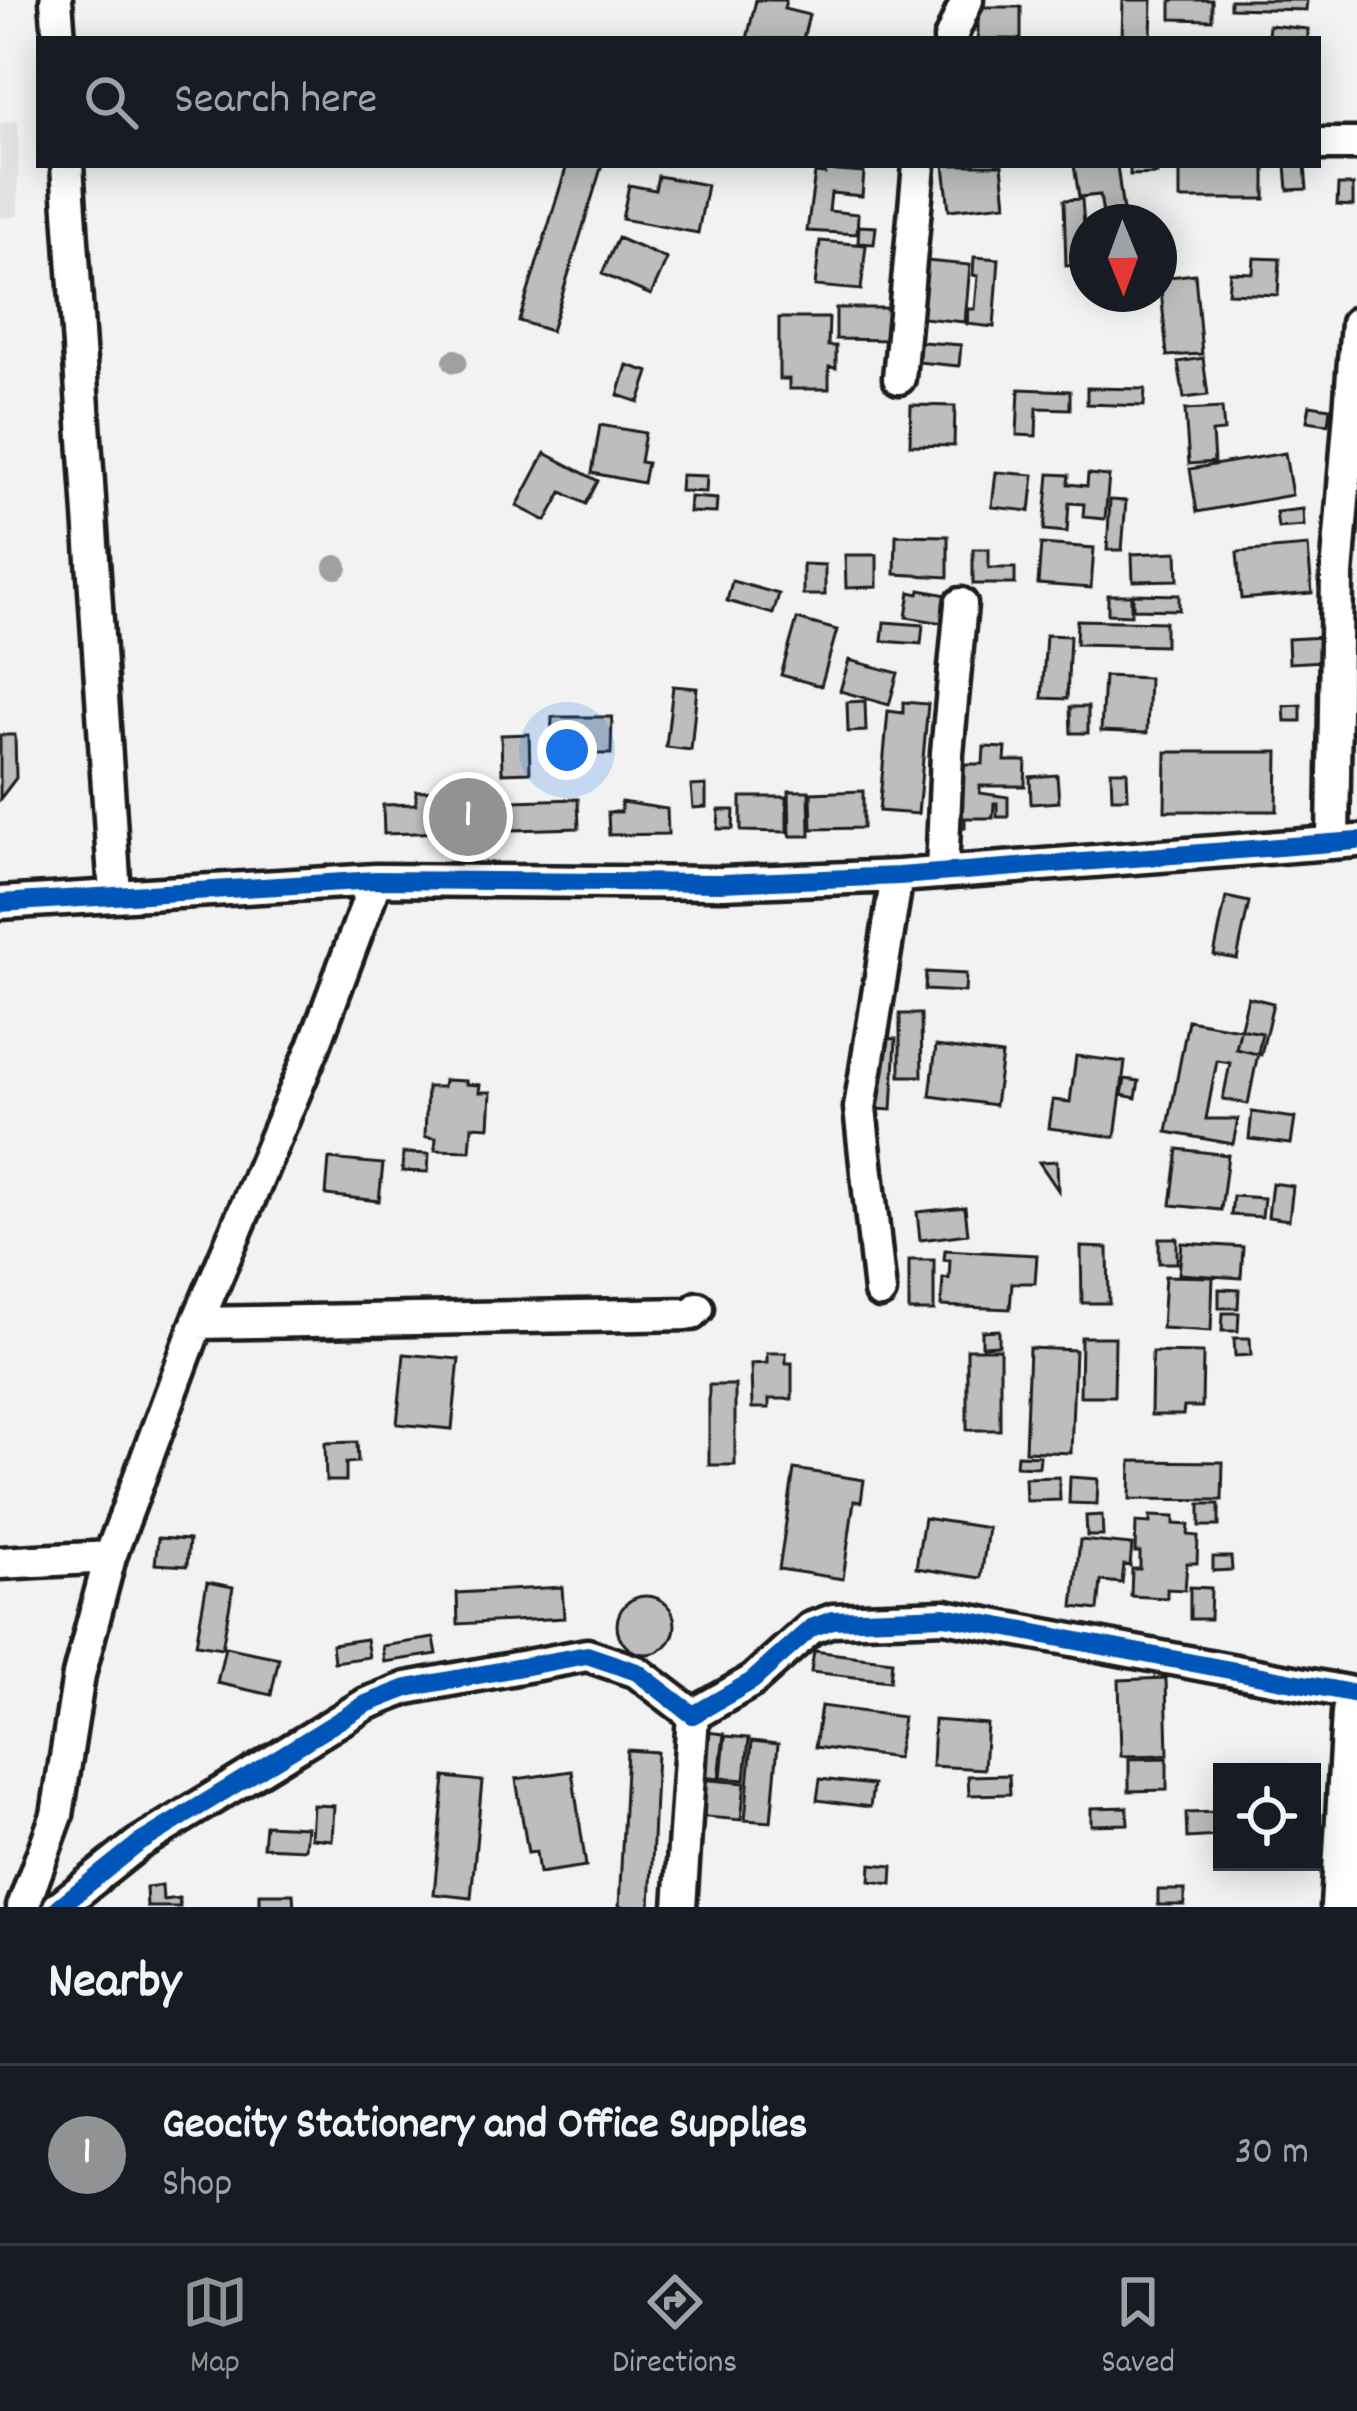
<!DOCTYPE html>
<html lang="en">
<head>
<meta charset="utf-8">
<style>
	:root { --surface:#171b24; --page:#242831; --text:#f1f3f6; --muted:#9ea1a6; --line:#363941; --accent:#919294 }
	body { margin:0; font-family:Dekko,sans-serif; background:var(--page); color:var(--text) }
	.controls { position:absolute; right:36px; bottom:36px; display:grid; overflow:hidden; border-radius:0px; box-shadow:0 6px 30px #0003 }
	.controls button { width:108px; height:108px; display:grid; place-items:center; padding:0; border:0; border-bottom:3px solid var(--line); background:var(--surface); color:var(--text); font:60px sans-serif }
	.compass { position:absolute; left:1069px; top:204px; width:108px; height:108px; border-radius:50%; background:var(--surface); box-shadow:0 6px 30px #0003; rotate:179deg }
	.you { position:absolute; left:567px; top:750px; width:42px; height:42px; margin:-30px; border:9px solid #fff; border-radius:50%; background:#1a73e8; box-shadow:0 0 0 18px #1a73e833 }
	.badge { display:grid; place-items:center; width:78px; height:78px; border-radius:50%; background:var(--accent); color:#fff; font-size:39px; font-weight:700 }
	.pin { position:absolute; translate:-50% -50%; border:6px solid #fff; box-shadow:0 3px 12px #0006 }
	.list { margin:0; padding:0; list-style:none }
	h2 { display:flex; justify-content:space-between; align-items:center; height:156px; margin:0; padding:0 48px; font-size:51px }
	h2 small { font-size:39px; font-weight:400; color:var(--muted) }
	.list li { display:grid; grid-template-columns:78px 1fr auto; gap:36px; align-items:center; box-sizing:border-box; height:180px; padding:0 48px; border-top:3px solid var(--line) }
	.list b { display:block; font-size:45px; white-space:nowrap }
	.list p { margin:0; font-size:39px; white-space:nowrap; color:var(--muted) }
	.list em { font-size:39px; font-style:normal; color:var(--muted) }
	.icon { flex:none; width:66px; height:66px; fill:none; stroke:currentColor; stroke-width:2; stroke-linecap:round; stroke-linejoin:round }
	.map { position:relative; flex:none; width:1357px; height:1907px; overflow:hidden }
	.search { position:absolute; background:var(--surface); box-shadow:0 6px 30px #0003; left:36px; right:36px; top:36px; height:132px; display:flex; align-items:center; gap:30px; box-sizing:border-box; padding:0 42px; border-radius:0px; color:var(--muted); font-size:45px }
	.sheet { height:336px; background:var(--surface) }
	nav { display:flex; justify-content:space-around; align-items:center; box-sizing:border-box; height:168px; border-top:3px solid var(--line); background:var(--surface); font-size:33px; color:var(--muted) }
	nav a { display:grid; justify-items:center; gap:6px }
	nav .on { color:var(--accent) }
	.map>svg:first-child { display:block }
	.built { fill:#e2e2e2 }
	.building { fill:#bdbdbd; stroke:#1c1c1c; stroke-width:3 }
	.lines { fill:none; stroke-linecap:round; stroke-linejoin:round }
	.minor-casing { stroke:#1c1c1c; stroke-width:39 }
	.trunk-casing { stroke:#1c1c1c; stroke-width:57 }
	.minor { stroke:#fff; stroke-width:30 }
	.trunk { stroke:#fff; stroke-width:48 }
	.cycleway-casing { stroke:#fff; stroke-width:26 }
	.cycleway { stroke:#0057b8; stroke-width:18 }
	.tree { fill:#a0a0a0 }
</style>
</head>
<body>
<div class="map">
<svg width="1357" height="1907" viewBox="0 0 1357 1907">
	<rect width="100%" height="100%" fill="#f2f2f2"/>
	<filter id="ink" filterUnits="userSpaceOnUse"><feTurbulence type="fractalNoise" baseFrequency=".00833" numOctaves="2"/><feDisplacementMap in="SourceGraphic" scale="24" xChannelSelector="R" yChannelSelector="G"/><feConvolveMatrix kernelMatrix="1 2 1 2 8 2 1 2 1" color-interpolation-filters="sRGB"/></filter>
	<g filter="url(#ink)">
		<path class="built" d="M18,121V216L0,218V123Z"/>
		<path class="building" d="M756,0H786L784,9L809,15L803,39H747Z
			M1123,0H1152L1151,39H1122Z
			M1171,0H1212V20L1171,19Z
			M1230,0H1307L1306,10L1230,8Z
			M978,7H1021V39H978Z
			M1269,25L1308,29V39H1227V35L1268,38Z
			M567,165H602L551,331L519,321Z
			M944,165H1002L1006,204L949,210Z
			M1074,165H1117L1123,212L1103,214L1100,195L1079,197Z
			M1130,165H1156L1157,174L1130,175Z
			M1180,165H1265V199H1180Z
			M1286,165H1305L1307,189L1288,190Z
			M825,170L864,173L862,196L831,193L829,211L858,214L857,234L807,231L815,173L825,174Z
			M658,176L707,185L698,233L622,219L629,185L655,190Z
			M1338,185H1353V206L1337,205Z
			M1082,199L1087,265L1066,266L1064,200Z
			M859,226L876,227L874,244L858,243Z
			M618,238L667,259L651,295L602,274Z
			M820,241L866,245L861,290L815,286Z
			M974,257L999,259L994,327L967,324L969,309H975L978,276L973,275Z
			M1254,258L1280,259L1278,295L1228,293L1230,272L1253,273Z
			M926,261L970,265L965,322L922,318Z
			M1195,274L1202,354L1167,356L1160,278Z
			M836,308H890L889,340L836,339Z
			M779,318H829L828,346H836V368L829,367V389H789V379H779Z
			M909,341L961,345L959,366L907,361Z
			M1203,358L1208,395L1184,398L1178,362Z
			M627,365L649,372L639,402L618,395Z
			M1087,388L1145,389L1144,406L1087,404Z
			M1019,389L1070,391V409L1037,408L1036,436L1017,435Z
			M911,405L955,406L954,446L910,445Z
			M1310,405L1330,408L1328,424L1307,421Z
			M1222,408L1224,431L1212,432L1214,462L1189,464L1185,410Z
			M600,425L645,433L640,462L647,463L643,483L592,473Z
			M545,453L598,481L586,504L562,492L546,521L517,506Z
			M1285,453L1292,495L1197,512L1190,469Z
			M996,472L1034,475L1030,511L992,507Z
			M1049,474L1069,475L1068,484L1087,486L1088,474L1109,476L1105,519L1083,517L1084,504L1069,503L1067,532L1044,530Z
			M681,475L707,476L706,492L680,491Z
			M690,497L717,499L716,513L689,512Z
			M1110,500L1126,501L1122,550H1107Z
			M1303,509L1304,526L1278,528L1276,512Z
			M896,535L948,536V577L895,574Z
			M1041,544L1094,548L1091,588L1038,584Z
			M1308,546L1312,593L1241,599L1237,552Z
			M973,549H989V568H1015V584H973Z
			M1177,552L1178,580L1133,581L1132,554Z
			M845,555H877V587L846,588Z
			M803,564L825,565V595H803Z
			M732,581L779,594L773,614L727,601Z
			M920,590L947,595L943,623L906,617L910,592L919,594Z
			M1133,594L1179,595V610L1133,609Z
			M1108,595H1131V615L1108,614Z
			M797,619L837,630L821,686L781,675Z
			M1077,620L1165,622V646L1076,644Z
			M884,622L923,625L921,644L882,641Z
			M1046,635L1070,636L1067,699L1042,698Z
			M1323,637L1324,661L1289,663L1288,639Z
			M849,660L898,673L889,705L840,691Z
			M1104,676L1149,678L1147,733L1101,731Z
			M673,686L697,688L691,750L666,747Z
			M865,701L866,731L848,732L847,702Z
			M903,702L928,704L918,814L879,811L888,711L903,713Z
			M1301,705V721H1285L1284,706Z
			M1070,707H1088V733H1071Z
			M552,717H612L611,754H551Z
			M529,734L530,772L502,773L501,735Z
			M0,735H15L16,778L0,799Z
			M984,747L1006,748L1005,761H1026L1025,786H980V793L1008,797V817H997V803H994L993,818H965V828L958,829L954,764H983Z
			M1166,752H1278L1277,811H1165Z
			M1111,771H1127L1128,798H1112Z
			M1057,775L1059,802L1031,804L1030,777Z
			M706,785V807L693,808L691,786Z
			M445,790V803L578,799L579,828L384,834L383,805L416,804V791Z
			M789,791H809L810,836H790Z
			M863,791V828L812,829L811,793Z
			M741,797H787V832L741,831Z
			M621,802L667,809L668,834L609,835L608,812H621Z
			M719,810H734L733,829H718Z
			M1226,897L1249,902L1237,959L1214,955Z
			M926,972L966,974L965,992L925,990Z
			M1248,997L1273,1003L1261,1055L1236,1049Z
			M900,1014H921L922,1076H900Z
			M1188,1020L1262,1033L1248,1104L1223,1099L1230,1063L1217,1061L1206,1119H1238L1233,1144L1167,1132Z
			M880,1038L896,1039L892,1110L876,1109Z
			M936,1046L1002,1055L995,1105L930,1096Z
			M1076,1056L1125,1062L1115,1137L1049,1128L1053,1100L1070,1102Z
			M1125,1079L1139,1081L1136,1098L1122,1095Z
			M444,1080L466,1081V1084L480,1085L479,1092H491L489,1127L472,1126L470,1151L435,1150L436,1138L425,1137L427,1087H443Z
			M1252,1112L1295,1118L1291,1144L1249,1139Z
			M1178,1149L1228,1155L1221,1210L1171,1205Z
			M403,1153L429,1154L428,1172L402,1171Z
			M329,1159L383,1164L379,1201L326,1195Z
			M1057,1161L1058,1190L1039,1162Z
			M1272,1183L1293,1186L1289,1220L1268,1217Z
			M1233,1196L1264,1198L1262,1217L1231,1215Z
			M965,1207L968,1234L920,1240L917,1212Z
			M1159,1238H1177V1263H1159Z
			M1182,1243L1243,1247L1241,1278L1179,1274Z
			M1081,1247L1108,1248L1109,1303H1082Z
			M945,1250L1037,1255L1035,1283H1012L1010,1309L941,1306L943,1278L949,1279L950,1260H944Z
			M909,1260H934V1311H909Z
			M1165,1276L1213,1277L1211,1331L1162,1328Z
			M1219,1289L1239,1290L1238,1308H1219Z
			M1223,1313H1239L1238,1331H1222Z
			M999,1330V1345L982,1346V1331Z
			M1081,1337H1115L1114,1396H1080Z
			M1234,1338H1250L1251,1355L1235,1356Z
			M1029,1348L1075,1350L1071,1453L1025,1451Z
			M967,1349H1000V1430H967Z
			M1152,1352L1203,1353L1202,1407H1184L1183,1415H1151Z
			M767,1353H786V1363H792V1399H769V1408H752L751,1364L767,1363Z
			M404,1354L459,1359L452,1429L397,1424Z
			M709,1385H735V1465H709Z
			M357,1442L358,1462L346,1463V1481H326L325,1443Z
			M1017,1455L1040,1456L1039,1467L1016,1466Z
			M1131,1461L1223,1462L1222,1500L1130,1499Z
			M794,1469L864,1480L861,1502L854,1501L843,1579L779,1569Z
			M1059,1477L1060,1500L1026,1501L1025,1478Z
			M1070,1477L1098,1479L1097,1504L1069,1503Z
			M1200,1504H1219V1526H1200Z
			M1102,1515L1103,1536H1087L1086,1516Z
			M1150,1516L1174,1517V1524L1189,1525L1188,1535L1198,1536L1197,1563H1187L1185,1590L1167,1589V1598L1131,1596L1132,1569H1140V1552H1135L1136,1522L1150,1523Z
			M924,1518L988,1528L981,1578L916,1568Z
			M158,1538L189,1540L187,1566L155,1564Z
			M1080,1540L1132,1545L1130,1566L1124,1565L1122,1583L1101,1581L1098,1610L1073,1607Z
			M1213,1557H1231L1232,1570L1213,1571Z
			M207,1582L233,1587L222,1648L196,1644Z
			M562,1587L564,1618L458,1624L457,1593Z
			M1190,1587L1211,1588L1210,1619H1190Z
			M617 1625a29 29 0 1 1 58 0a29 29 0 1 1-58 0Z
			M434,1638L437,1654L384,1662L382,1646Z
			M366,1639L369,1657L334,1662L332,1644Z
			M225,1647L279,1658L271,1695L217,1683Z
			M814,1651L892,1661L890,1681L811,1672Z
			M1166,1678L1168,1755L1121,1756L1119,1680Z
			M821,1706L903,1717L897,1758L815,1747Z
			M934,1720L987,1724L984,1769L932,1766Z
			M698,1731L724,1734L719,1779L693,1776Z
			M725,1736L749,1738L745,1780L721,1778Z
			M752,1741L778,1744L771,1822L745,1820Z
			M627,1750L657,1752L650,1907H619Z
			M1167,1758V1790L1129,1791V1759Z
			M572,1771L586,1866L539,1873L536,1852L528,1853L516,1779Z
			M1009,1775L1010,1794L969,1795L968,1776Z
			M445,1777L482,1781L471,1898L434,1894Z
			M698,1779L745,1783L741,1820L694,1816Z
			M820,1779L873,1785L870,1807L817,1800Z
			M313,1805L334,1806L332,1840L311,1838Z
			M1127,1807L1128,1824L1091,1825V1808Z
			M1218,1812L1219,1836L1187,1838L1186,1813Z
			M265,1825L307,1827L305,1849L263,1847Z
			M871,1864L893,1866L892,1884L870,1881Z
			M162,1885L163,1900L179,1898L180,1907H147L146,1887Z
			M1158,1890H1184V1905H1158Z
			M260,1894H293L294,1907H260Z"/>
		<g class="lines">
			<defs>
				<path id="minor" d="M56,0L59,39
					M950,39L967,0
					M1318,144H1357
					M67,165L115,894
					M899,378L919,165
					M1333,841L1337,575L1357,323
					M942,873L947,753L961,604
					M0,903L376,880L722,883L899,876L1357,841
					M880,1292L860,1108L897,876
					M197,1323L692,1314L698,1308
					M0,1563L110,1557
					M23,1907L57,1815L79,1675L110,1557L197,1323L314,1046L376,880
					M59,1907L138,1844L366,1704L407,1688L587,1655L637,1672L693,1715L752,1681L811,1628L833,1620L945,1616L1357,1694
					M680,1907L693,1715"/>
				<path id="trunk" d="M1346,1907L1357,1713"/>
			</defs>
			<use href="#minor" class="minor-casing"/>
			<use href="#trunk" class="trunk-casing"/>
			<use href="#minor" class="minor"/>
			<use href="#trunk" class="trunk"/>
			<defs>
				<path id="cycleway" d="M0,903L376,880L722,883L899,876L1357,841
					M59,1907L138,1844L366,1704L407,1688L587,1655L637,1672L693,1715L752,1681L811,1628L833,1620L945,1616L1357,1694"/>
			</defs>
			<use href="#cycleway" class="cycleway-casing"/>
			<use href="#cycleway" class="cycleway"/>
		</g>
		<g class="tree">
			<circle cx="455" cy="361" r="12"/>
			<circle cx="336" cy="567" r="12"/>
		</g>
	</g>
</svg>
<div class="controls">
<button><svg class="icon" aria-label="locate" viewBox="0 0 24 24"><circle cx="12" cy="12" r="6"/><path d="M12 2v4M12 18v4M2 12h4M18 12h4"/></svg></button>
</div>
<svg class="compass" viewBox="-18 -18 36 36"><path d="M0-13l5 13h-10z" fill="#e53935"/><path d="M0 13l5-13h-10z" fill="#9ea1a6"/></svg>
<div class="you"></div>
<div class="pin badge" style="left:468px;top:817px">1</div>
<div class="search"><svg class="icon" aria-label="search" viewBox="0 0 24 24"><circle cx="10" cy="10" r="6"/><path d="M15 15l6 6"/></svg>Search here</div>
</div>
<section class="sheet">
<h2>Nearby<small></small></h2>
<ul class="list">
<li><span class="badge">1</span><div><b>Geocity Stationery and Office Supplies</b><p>Shop</p></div><em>30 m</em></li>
</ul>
</section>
<nav>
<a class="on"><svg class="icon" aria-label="map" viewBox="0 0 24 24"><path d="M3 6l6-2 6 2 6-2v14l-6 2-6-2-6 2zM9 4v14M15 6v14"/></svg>Map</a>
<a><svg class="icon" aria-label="directions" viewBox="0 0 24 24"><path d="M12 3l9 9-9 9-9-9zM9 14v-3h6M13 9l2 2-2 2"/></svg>Directions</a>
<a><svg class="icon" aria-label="saved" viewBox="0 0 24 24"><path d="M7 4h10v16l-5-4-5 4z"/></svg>Saved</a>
</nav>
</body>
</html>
